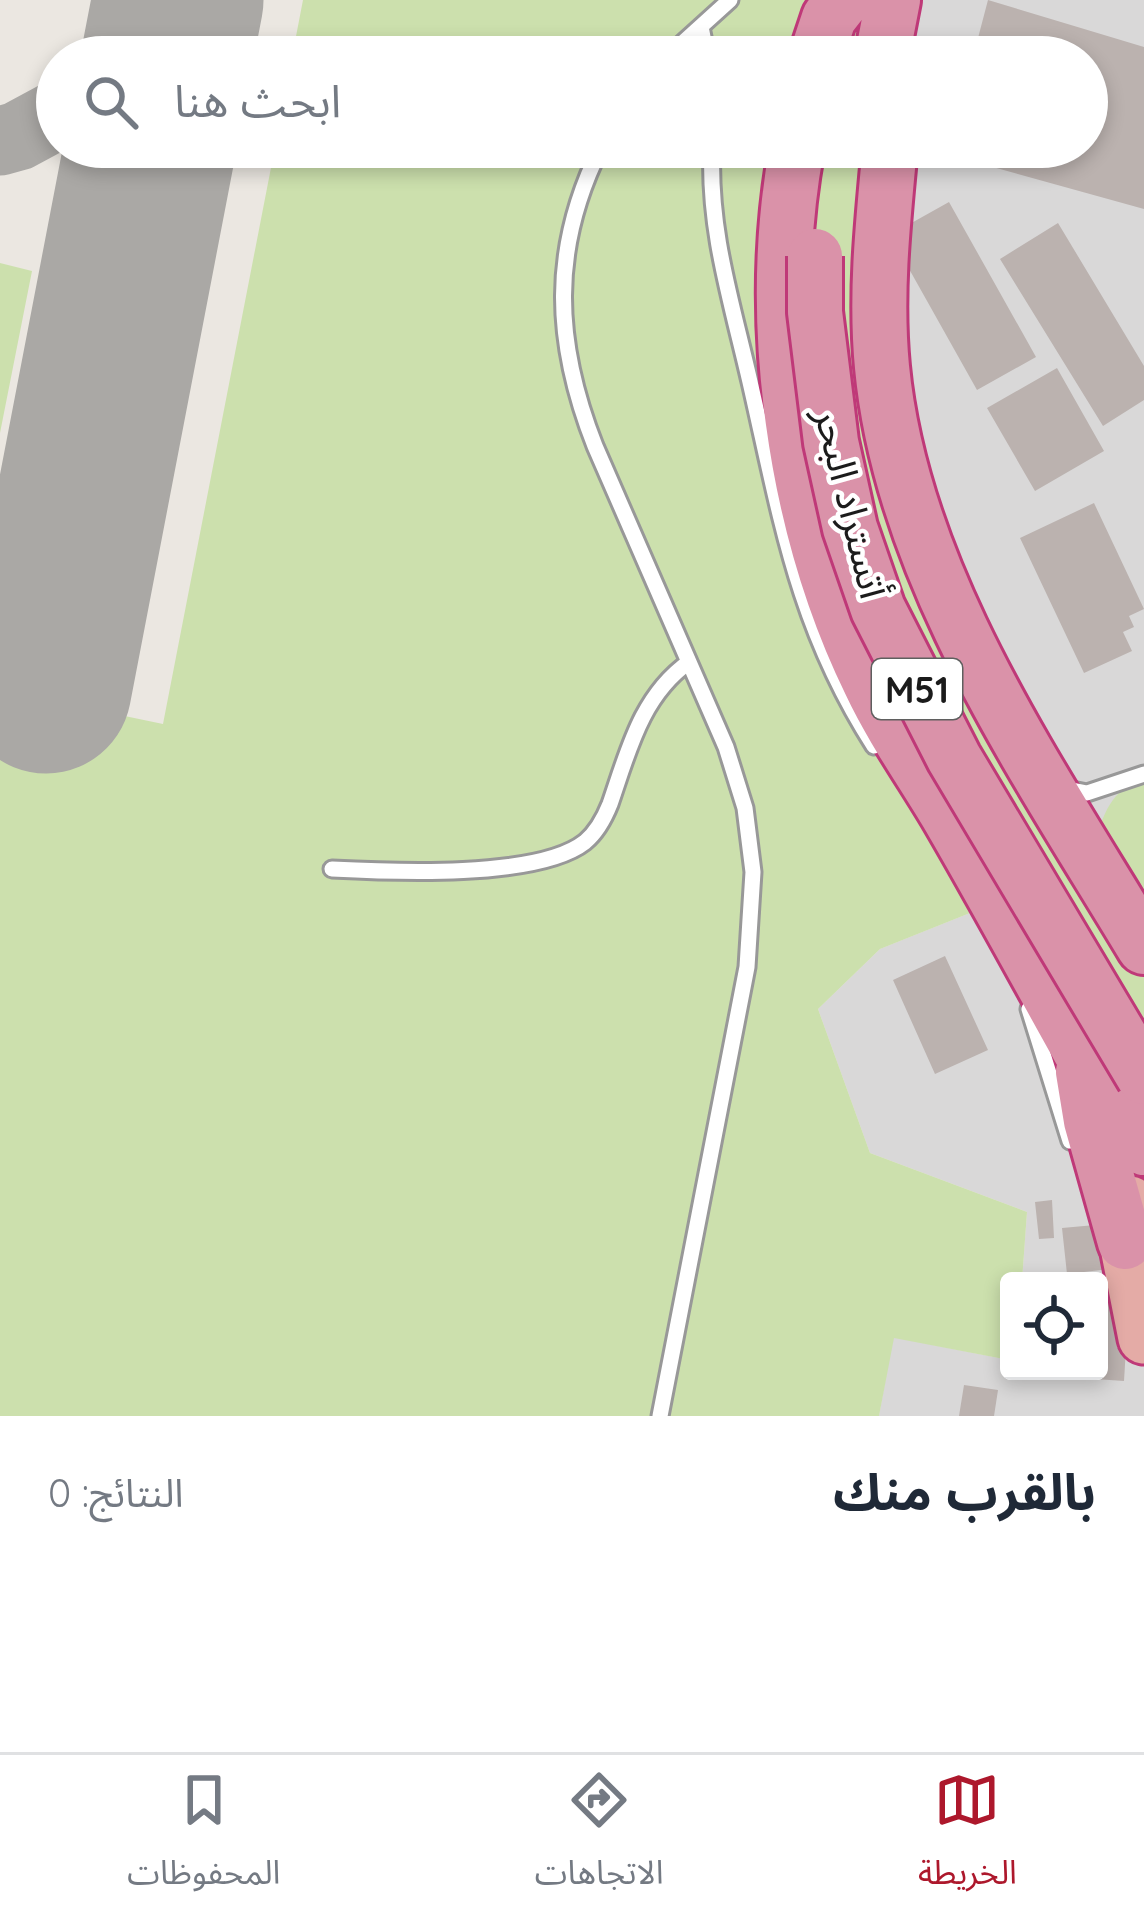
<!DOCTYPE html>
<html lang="ar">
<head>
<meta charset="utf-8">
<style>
	:root { --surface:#fff; --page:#f6f6f7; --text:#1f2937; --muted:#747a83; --line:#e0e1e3; --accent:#ad182c }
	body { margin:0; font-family:Quicksand,"Noto Sans Arabic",sans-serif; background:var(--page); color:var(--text); direction:rtl }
	.controls { position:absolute; right:36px; bottom:36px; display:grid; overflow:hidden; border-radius:12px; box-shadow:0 6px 18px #0003 }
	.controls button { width:108px; height:108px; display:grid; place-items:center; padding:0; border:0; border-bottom:3px solid var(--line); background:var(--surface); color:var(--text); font:60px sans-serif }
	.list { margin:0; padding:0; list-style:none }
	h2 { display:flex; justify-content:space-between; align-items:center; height:156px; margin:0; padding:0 48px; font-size:51px }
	h2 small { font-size:39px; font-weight:400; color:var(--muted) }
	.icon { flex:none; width:66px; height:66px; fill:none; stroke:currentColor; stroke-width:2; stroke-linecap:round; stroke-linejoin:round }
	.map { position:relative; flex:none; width:1144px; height:1416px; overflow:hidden; direction:ltr }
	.search { position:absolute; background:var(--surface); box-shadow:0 6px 18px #0003; left:36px; right:36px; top:36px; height:132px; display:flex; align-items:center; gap:30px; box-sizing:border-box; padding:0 42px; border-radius:66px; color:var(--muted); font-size:45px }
	.sheet { height:336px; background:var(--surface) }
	nav { display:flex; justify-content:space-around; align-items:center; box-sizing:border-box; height:168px; border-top:3px solid var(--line); background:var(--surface); font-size:33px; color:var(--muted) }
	nav a { display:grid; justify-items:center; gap:6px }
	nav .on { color:var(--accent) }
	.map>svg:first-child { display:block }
	.residential { fill:#d9d8d8 }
	.grass { fill:#cce0ad }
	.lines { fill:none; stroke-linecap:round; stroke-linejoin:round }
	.taxiway { stroke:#aaa8a5; stroke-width:69 }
	.runway { stroke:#aaa8a5; stroke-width:171 }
	.building { fill:#bbb2af }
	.service-casing { stroke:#989898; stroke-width:21 }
	.trunk-casing { stroke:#bf3978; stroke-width:57 }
	.motorway-casing { stroke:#bf3978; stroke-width:60 }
	.service { stroke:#fff; stroke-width:15 }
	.trunk { stroke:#e4aba6; stroke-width:51 }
	.motorway { stroke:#da92a9; stroke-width:54 }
	.motorway-bridge-casing { stroke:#bf3978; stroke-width:60; stroke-linecap:butt }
	.motorway-bridge { stroke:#da92a9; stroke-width:54 }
	.labels { text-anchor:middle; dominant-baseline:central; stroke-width:9; stroke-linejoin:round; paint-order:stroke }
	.shield { fill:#fff; stroke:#5f5f5f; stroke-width:3 }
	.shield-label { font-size:36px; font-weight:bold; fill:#1b1b1b }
	.street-label { font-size:39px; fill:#1b1b1b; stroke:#fff }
</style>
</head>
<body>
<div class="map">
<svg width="1144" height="1416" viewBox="0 0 1144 1416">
	<rect width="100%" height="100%" fill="#ebe7e1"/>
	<path class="residential" d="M921,0H1144V893L1027,761L910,523L891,147H1087V57H909Z
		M980,909L1144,1144V1416H879L893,1337L1009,1360V1371H1099V1281H1022L1027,1212L870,1153L818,1009L880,949Z"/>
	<path class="grass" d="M303,0H921L909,57H292Z
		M275,147H891L890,438L1097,838C1104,808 1116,789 1144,775V1144L980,909L880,949L818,1009L870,1153L1027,1212L1022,1281H1009V1360L894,1338L879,1416H0V690L163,724Z
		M0,263L32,271L0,433Z"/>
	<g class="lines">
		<path class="taxiway" d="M126,57L153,24L164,0
			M0,141L18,136L57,115"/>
		<path class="runway" d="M167,57L178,0
			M46,688L150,147"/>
	</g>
	<path class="building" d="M988,0L1144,47V209L946,154L948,147H1087V57H973Z
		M949,202L1036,357L977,390L890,235Z
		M1058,223L1144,366V400L1103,426L1000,259Z
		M1057,368L1104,451L1035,491L987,408Z
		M1094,503L1144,609L1129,616L1134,627L1123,632L1132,651L1084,673L1020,538Z
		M945,956L988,1050L935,1074L893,980Z
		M1052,1200L1054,1238L1039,1239L1035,1202Z
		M1095,1225L1118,1268L1067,1274L1062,1228Z
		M1099,1303L1120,1304L1117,1348H1126L1124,1381L1052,1376V1371H1099Z
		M964,1385L998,1390L994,1416H959Z"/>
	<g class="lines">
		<defs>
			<path id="service" d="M701,27L707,57
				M667,57L730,0
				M601,147C550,249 554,342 595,446L726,747L745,808L753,872L747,967L660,1416
				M712,147C708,230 732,303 750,382C781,517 797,626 874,746
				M1067,789L1087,793L1144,774
				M332,869C391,872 538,879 585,842C597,832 604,819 610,804C628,752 641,696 689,662
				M1029,1009L1070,1141"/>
			<path id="trunk" d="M1130,1202L1125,1242L1144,1338"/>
			<path id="motorway" d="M816,57L829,18L843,0
				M882,57L893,0
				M797,147C765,319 793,525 870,683C892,730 923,773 949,817C994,894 1036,972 1079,1049L1108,1087L1144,1148
				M890,147C883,220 875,294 882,367C902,577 1038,770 1144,947
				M1083,1072L1091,1121L1125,1242"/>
		</defs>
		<use href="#service" class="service-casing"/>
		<use href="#trunk" class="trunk-casing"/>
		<use href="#motorway" class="motorway-casing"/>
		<use href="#service" class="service"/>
		<use href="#trunk" class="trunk"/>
		<use href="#motorway" class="motorway"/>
		<defs>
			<path id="motorway-bridge" d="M815,256V312L831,442L850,528L878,609L954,758L1144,1077"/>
		</defs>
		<use href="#motorway-bridge" class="motorway-bridge-casing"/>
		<use href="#motorway-bridge" class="motorway-bridge"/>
	</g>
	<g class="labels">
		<rect class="shield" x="872" y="659" width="90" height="60" rx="9"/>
		<g class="shield-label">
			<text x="917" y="689">M51</text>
		</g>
		<g class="street-label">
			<text transform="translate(852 503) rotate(76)">أتستراد البحر</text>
		</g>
	</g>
</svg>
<div class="controls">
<button><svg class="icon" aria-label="locate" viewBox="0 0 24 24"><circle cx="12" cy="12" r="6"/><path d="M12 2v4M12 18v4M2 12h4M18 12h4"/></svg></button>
</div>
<div class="search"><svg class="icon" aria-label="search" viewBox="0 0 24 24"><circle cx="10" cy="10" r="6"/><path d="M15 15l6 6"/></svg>ابحث هنا</div>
</div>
<section class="sheet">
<h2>بالقرب منك<small>النتائج: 0</small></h2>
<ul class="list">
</ul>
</section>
<nav>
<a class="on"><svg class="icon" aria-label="map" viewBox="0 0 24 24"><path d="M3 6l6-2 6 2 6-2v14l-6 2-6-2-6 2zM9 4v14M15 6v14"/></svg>الخريطة</a>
<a><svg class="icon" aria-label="directions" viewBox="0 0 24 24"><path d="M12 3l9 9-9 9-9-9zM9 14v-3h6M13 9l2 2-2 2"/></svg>الاتجاهات</a>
<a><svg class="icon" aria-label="saved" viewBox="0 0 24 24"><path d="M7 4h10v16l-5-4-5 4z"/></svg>المحفوظات</a>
</nav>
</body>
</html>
